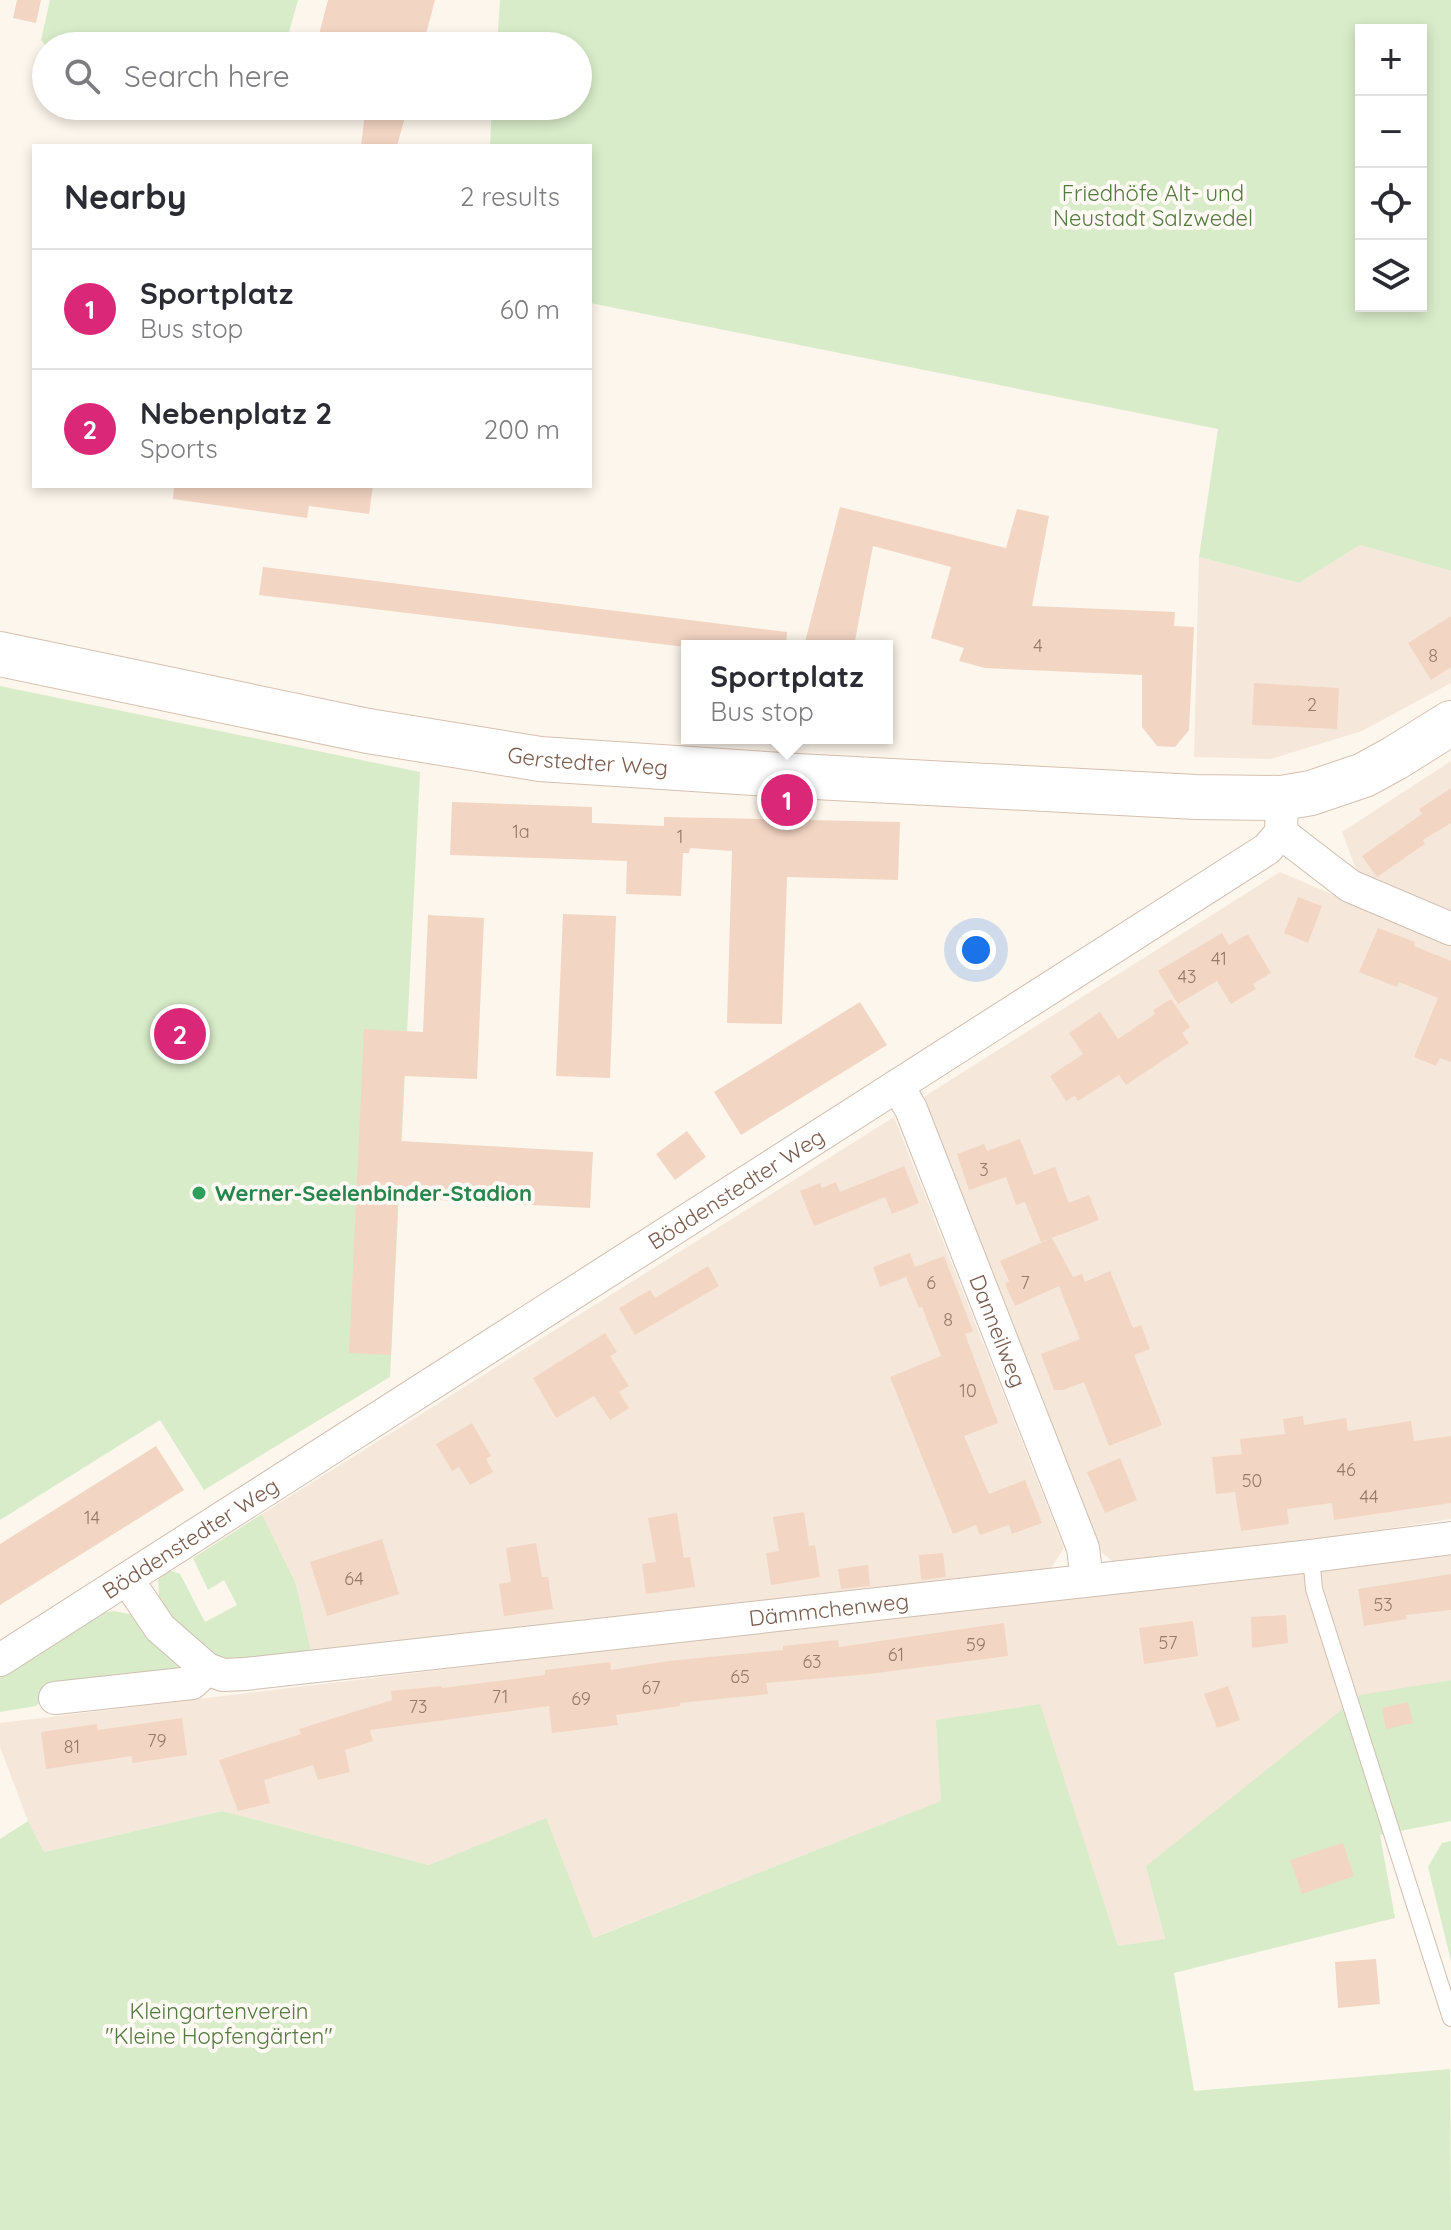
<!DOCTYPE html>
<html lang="en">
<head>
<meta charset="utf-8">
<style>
	:root { --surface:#fff; --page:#f7f7f7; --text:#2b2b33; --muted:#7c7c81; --line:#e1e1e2; --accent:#db2777 }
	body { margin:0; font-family:Quicksand,sans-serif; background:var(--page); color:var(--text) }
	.controls { position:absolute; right:24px; top:24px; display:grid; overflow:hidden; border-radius:0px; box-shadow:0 4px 12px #0003 }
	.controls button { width:72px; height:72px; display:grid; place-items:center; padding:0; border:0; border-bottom:2px solid var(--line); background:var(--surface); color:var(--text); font:40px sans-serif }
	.you { position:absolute; left:976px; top:950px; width:28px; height:28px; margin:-20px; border:6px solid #fff; border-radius:50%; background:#1a73e8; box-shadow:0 0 0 12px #1a73e833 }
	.badge { display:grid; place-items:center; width:52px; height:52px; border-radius:50%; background:var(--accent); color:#fff; font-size:26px; font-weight:700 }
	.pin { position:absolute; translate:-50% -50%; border:4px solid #fff; box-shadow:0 2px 8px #0006 }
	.popup { position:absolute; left:681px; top:640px; width:212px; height:104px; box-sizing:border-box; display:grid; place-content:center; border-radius:0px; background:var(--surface); filter:drop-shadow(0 2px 6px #0005); font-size:26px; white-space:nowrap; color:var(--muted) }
	.popup b { font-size:30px; color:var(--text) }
	.popup::after { content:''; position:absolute; left:50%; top:100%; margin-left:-16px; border:16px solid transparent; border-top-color:var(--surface) }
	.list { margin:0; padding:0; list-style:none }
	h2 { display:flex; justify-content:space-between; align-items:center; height:104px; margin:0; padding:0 32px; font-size:34px }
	h2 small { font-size:26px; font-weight:400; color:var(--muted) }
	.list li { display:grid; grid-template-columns:52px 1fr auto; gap:24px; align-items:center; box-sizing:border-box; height:120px; padding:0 32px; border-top:2px solid var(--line) }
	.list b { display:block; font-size:30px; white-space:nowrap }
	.list p { margin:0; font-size:26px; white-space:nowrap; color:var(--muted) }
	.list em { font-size:26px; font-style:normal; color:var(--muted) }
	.icon { flex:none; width:44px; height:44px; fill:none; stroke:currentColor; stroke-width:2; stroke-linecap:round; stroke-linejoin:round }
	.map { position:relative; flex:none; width:1451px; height:2230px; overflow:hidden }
	.search { position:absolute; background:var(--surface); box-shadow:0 4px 12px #0003; left:32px; top:32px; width:560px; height:88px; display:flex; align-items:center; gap:20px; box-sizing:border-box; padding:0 28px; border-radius:44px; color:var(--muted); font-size:30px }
	.panel { position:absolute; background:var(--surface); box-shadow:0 4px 12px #0003; left:32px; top:144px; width:560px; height:344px; border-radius:0px }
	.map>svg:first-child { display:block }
	.residential { fill:#f5e8da }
	.green { fill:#d8ecc9; fill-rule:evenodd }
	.building { fill:#f3d5c3 }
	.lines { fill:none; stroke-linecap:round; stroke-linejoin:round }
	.lane-casing { stroke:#d1beb0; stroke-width:18 }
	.street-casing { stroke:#d1beb0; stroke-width:34 }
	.secondary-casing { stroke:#d6c0b0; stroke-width:46 }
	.lane { stroke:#fff; stroke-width:16 }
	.street { stroke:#fff; stroke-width:32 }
	.secondary { stroke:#fff; stroke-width:44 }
	.leisure-dot { fill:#2e9e5b; stroke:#fffaf3; stroke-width:3 }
	.labels { text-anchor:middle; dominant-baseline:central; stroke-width:8; stroke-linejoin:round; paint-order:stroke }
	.number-label { font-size:18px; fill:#987a6a }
	.park-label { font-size:22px; fill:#537a41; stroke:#fffaf3 }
	.street-label { font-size:22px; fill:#7a5c4d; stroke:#fffaf3 }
	.leisure-label { font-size:22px; font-weight:bold; fill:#27864d; stroke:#fffaf3; text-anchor:start }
</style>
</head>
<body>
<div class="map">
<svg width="1451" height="2230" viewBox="0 0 1451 2230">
	<rect width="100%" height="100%" fill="#fdf6ec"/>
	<path class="residential" d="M1360,545L1451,571V683L1362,731L1271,759L1194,757L1199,557L1299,583Z
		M1451,761V916L1359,877L1342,832Z
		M1280,872L1451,945V1519L1319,1539L1115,1563L1100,1551L922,1098Z
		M894,1117L1064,1548L1051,1568L400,1641L312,1656L296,1584L262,1514Z
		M1451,1548V1680L1360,1696L1147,1866L1165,1940L1118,1946L1039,1704L942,1801L592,1938L546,1819L429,1865L222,1811L44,1852L28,1821L0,1747V1723Z"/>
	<path class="green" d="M50,0H298L285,46H46L41,40Z
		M500,0H1451V571L1360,545L1299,583L1199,557L1218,429L590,303V146H490L492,106H578V46H497ZM1361,30H1421V306H1361Z
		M0,686L420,772L390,1377L204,1490L160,1420L0,1520Z
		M262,1514L296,1584L312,1656L222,1660L160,1615L158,1578L169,1570L180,1574L205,1622L237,1605L224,1580L208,1590L193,1558Z
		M114,1611L134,1615L182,1664V1671L51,1693L36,1706L0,1712V1675L95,1614Z
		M1451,1680V1821L1380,1835L1395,1918L1174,1973L1194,2091L1450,2069L1451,2230H0V1839L28,1821L44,1852L222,1811L429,1865L546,1818L593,1938L941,1801L936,1720L1040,1704L1118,1946L1165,1939L1146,1866L1360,1695Z
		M1451,1841V1961L1428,1867L1442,1843Z"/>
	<path class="building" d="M17,0H41L36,23L13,18Z
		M328,0H435L423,46H316Z
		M366,106H408L397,146H361Z
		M174,486H373L369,514L309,506L307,518L173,499Z
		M840,507L1006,548L1017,509L1049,516L1032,606L1175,612L1174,626L1194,627L1189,730L1175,747L1157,746L1142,727V675L985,668L959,661L964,648L931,638L951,567L873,546L854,646H804Z
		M263,567L787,632L786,646H677L259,595Z
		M1451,616V667L1431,680L1408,643Z
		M1254,683L1339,688L1337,729L1252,725Z
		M1451,788V823L1423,840L1425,844L1377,877L1362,856L1422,814L1419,809Z
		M452,802L592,807V823L664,826V817L900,822L898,880L787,877L782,1024L727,1023L732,851L690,848L689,853H683L681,896L626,894L627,861L450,855Z
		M1298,897L1322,906L1308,943L1284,933Z
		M563,914L616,916L610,1078L556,1076Z
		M428,915L484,918L477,1079L404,1076L401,1141L593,1152L590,1208L398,1198L391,1355L349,1353L364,1029L423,1032Z
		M1378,928L1415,942L1414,946L1451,961V1062L1440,1058L1436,1066L1414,1057L1438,998L1399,982L1397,987L1359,972Z
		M1222,933L1229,945L1248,934L1271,973L1253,984L1256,989L1231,1004L1217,981L1178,1004L1158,971Z
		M1171,999L1190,1027L1182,1033L1189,1043L1126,1085L1119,1075L1078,1101L1075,1096L1066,1101L1050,1076L1083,1054L1069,1033L1100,1012L1118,1039L1155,1014L1153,1010Z
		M860,1002L887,1045L741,1135L714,1092Z
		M687,1131L706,1157L675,1180L656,1154Z
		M1020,1139L1034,1175L1055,1167L1069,1203L1089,1195L1099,1220L1041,1242L1025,1202L1016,1205L1006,1177L969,1190L957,1154L984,1144L987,1151Z
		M904,1166L919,1203L892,1214L885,1197L814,1226L800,1191L820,1183L822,1188L836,1182L840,1192Z
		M1052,1238L1073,1277L1082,1274L1085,1282L1110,1271L1133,1328L1141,1325L1150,1349L1134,1355L1162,1425L1109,1446L1084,1382L1063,1390H1054L1041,1354L1080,1339L1059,1286L1015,1306L1005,1284L1009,1281L1000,1261Z
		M910,1253L915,1267L944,1256L973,1331L965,1334L998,1423L964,1436L989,1494L1025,1480L1042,1523L1012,1534L1009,1525L980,1535L976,1525L953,1534L890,1377L941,1356L922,1307L919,1308L906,1277L880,1287L873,1267Z
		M708,1266L719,1286L635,1335L619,1308L650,1290L655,1298Z
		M605,1333L617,1352L610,1356L629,1386L619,1392L629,1408L610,1420L594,1396L556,1418L533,1378Z
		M1303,1416L1304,1425L1346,1418L1348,1431L1411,1421L1414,1441L1451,1436V1503L1334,1520L1332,1503L1287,1509L1289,1524L1241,1531L1235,1492L1216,1494L1212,1457L1242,1454L1240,1439L1285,1434L1283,1419Z
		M472,1423L491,1456L486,1459L493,1472L470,1485L459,1467L452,1471L436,1444Z
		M156,1446L184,1490L0,1605V1544Z
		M1120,1458L1137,1500L1105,1513L1087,1472Z
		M804,1512L809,1546L815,1545L820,1577L771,1585L766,1553L779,1551L773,1517Z
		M677,1513L684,1558L690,1557L695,1587L646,1594L642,1564L656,1562L648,1518Z
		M382,1539L399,1594L327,1616L310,1562Z
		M536,1543L542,1577H548L553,1609L504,1616L499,1584L511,1582L506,1548Z
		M943,1553L946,1577L921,1580L919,1555Z
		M868,1565L870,1586L841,1589L838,1569Z
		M1451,1574V1610L1406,1615L1407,1619L1364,1626L1358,1589Z
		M1286,1615L1288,1643L1252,1648L1251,1617Z
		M1193,1621L1198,1656L1144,1664L1139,1628Z
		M1004,1623L1008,1656L869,1674L766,1683L768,1694L680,1703V1706L616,1715L618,1725L552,1733L549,1706L370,1730L373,1741L345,1750L350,1772L318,1780L313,1765L264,1780L270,1803L238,1811L219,1760L301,1734L299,1729L392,1700L391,1691L442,1686V1688L545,1675V1670L610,1662L611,1670L668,1661L783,1650V1646L838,1640L839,1647Z
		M1228,1686L1240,1720L1217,1728L1204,1694Z
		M1408,1702L1413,1723L1386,1729L1382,1708Z
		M182,1718L187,1755L132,1763V1756L46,1769L41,1732L97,1724L98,1730Z
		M1343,1843L1354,1876L1302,1894L1290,1860Z
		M1376,1959L1380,2004L1338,2008L1335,1962Z"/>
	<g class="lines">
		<defs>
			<path id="lane" d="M1311,1556L1314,1589L1451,2018"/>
			<g id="street">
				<path d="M1281,833L1350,886L1451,929"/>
				<path id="s1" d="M898,1087L911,1109L1083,1548L1087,1580"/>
				<path id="s2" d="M127,1579L160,1628L207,1669L223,1675L245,1674L1311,1556L1451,1538"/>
				<path id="s3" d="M0,1660L1267,849L1281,833L1282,798"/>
				<path d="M55,1698L192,1683L207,1669"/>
			</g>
			<g id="secondary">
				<path id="s4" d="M0,654L368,731L540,759L797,776L1196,797L1282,798L1311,793L1364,775L1395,758L1451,723"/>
			</g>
		</defs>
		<use href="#lane" class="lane-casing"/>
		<use href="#street" class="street-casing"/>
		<use href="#secondary" class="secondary-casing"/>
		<use href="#lane" class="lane"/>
		<use href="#street" class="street"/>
		<use href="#secondary" class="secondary"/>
	</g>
	<circle class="leisure-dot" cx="199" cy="1193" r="8"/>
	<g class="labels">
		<g class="number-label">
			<text x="1038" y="645">4</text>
			<text x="1433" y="655">8</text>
			<text x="1312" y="704">2</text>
			<text x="521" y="831">1a</text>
			<text x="680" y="836">1</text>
			<text x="1219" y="958">41</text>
			<text x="1187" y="976">43</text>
			<text x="984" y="1169">3</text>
			<text x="931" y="1282">6</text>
			<text x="1025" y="1282">7</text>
			<text x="948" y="1319">8</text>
			<text x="968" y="1390">10</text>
			<text x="1346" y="1469">46</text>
			<text x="1252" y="1480">50</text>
			<text x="1369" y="1496">44</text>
			<text x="92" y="1517">14</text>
			<text x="354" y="1578">64</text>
			<text x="1383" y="1604">53</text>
			<text x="1168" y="1642">57</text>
			<text x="976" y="1644">59</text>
			<text x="896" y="1654">61</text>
			<text x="812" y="1661">63</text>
			<text x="740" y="1676">65</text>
			<text x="651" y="1687">67</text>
			<text x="500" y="1696">71</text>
			<text x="581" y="1698">69</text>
			<text x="418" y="1706">73</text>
			<text x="157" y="1740">79</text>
			<text x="72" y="1746">81</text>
		</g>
		<g class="park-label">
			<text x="1153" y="193">Friedhöfe Alt- und<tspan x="1153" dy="25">Neustadt Salzwedel</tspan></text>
			<text x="219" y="2011">Kleingartenverein<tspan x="219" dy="25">"Kleine Hopfengärten"</tspan></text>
		</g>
		<g class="street-label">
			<text stroke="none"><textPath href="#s4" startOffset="598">Gerstedter Weg</textPath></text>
			<text stroke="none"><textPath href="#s3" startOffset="874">Böddenstedter Weg</textPath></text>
			<text stroke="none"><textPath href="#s1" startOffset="264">Danneilweg</textPath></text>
			<text stroke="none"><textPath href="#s3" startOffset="226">Böddenstedter Weg</textPath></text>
			<text stroke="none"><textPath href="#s2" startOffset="748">Dämmchenweg</textPath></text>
		</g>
		<g class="leisure-label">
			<text x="215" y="1193">Werner-Seelenbinder-Stadion</text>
		</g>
	</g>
</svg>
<div class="controls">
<button>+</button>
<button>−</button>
<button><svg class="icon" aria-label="locate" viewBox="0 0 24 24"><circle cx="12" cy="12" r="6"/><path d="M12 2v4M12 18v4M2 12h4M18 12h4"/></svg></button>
<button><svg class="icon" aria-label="layers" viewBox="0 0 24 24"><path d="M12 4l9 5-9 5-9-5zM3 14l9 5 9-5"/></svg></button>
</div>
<div class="you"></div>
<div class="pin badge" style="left:787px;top:800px">1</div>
<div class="popup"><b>Sportplatz</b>Bus stop</div>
<div class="pin badge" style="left:180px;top:1034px">2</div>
<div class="search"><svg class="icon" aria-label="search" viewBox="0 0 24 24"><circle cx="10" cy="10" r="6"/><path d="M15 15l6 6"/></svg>Search here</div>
<section class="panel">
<h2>Nearby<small>2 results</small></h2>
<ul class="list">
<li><span class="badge">1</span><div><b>Sportplatz</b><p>Bus stop</p></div><em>60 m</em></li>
<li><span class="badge">2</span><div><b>Nebenplatz 2</b><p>Sports</p></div><em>200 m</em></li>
</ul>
</section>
</div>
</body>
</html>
